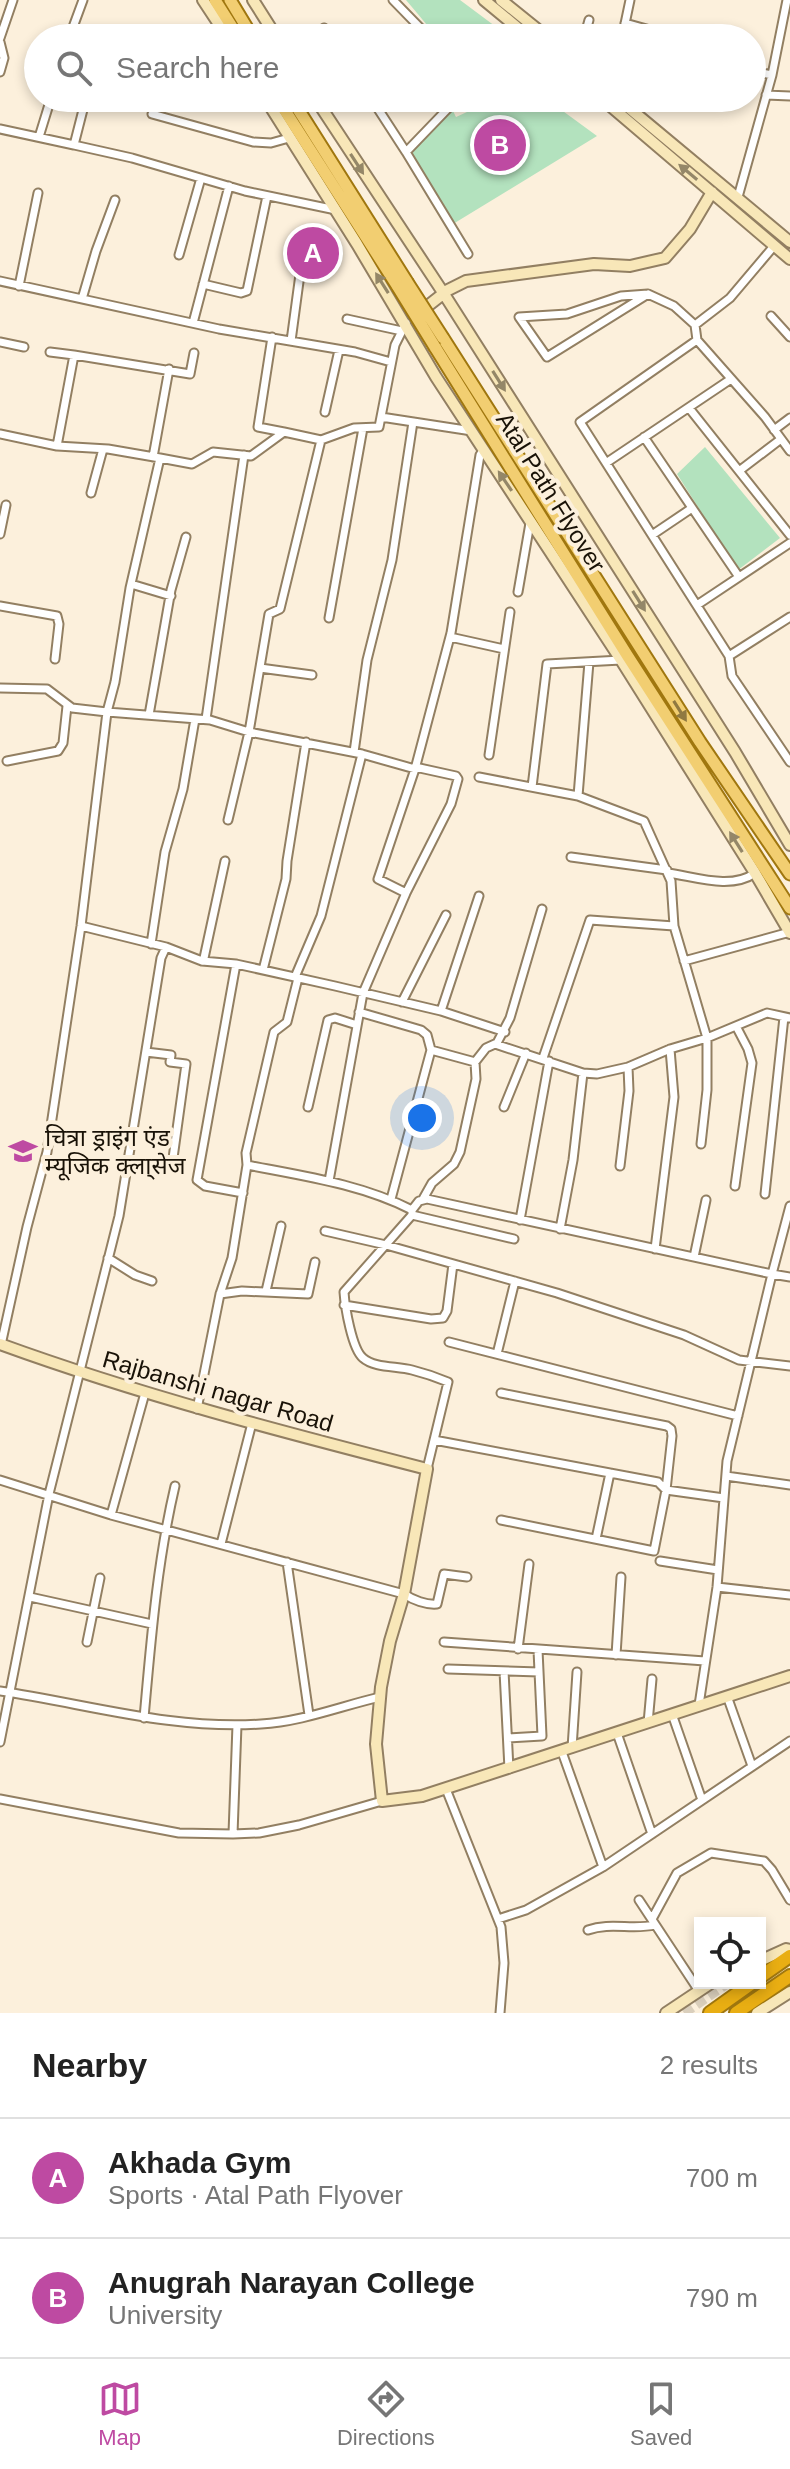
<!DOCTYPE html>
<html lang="en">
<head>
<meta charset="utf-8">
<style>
	:root { --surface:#fff; --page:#f6f6f6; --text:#222; --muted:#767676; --line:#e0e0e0; --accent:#be4aa2 }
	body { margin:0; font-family:Arial,"Noto Sans Devanagari",sans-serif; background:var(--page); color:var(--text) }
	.controls { position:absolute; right:24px; bottom:24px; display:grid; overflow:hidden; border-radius:0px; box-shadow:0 4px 12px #0003 }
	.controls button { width:72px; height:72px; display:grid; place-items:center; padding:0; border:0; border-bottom:2px solid var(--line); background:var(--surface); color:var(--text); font:40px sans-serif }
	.you { position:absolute; left:422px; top:1118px; width:28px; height:28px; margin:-20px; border:6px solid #fff; border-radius:50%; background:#1a73e8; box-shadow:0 0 0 12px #1a73e833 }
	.badge { display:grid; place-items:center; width:52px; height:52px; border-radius:50%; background:var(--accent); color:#fff; font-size:26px; font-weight:700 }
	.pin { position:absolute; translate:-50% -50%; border:4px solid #fff; box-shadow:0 2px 8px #0006 }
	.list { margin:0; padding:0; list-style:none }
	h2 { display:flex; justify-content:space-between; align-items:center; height:104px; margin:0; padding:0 32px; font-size:34px }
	h2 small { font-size:26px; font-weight:400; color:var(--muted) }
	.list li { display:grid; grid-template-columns:52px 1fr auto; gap:24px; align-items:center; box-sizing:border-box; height:120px; padding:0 32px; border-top:2px solid var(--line) }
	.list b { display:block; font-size:30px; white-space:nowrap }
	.list p { margin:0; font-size:26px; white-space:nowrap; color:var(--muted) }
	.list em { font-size:26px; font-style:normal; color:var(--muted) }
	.icon { flex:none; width:44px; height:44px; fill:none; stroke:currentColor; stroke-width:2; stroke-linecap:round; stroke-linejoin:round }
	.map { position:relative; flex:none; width:790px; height:2013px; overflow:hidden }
	.search { position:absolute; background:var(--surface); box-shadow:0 4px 12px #0003; left:24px; right:24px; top:24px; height:88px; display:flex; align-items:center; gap:20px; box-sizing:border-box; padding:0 28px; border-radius:44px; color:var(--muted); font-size:30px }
	.sheet { height:344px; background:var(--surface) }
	nav { display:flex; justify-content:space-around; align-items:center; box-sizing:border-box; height:112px; border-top:2px solid var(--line); background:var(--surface); font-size:22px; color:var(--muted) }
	nav a { display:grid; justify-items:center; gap:4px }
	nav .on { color:var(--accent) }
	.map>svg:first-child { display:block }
	.green { fill:#b3e2be }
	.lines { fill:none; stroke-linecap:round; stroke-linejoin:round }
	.secondary-tunnel { stroke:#dacfbc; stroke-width:10; stroke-dasharray:10 5; stroke-linecap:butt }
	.street-casing { stroke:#927f62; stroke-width:11 }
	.secondary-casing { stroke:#927f62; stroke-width:14 }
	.primary-casing { stroke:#a0770f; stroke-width:15 }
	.highway-casing { stroke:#a0770f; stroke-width:16 }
	.street { stroke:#fff; stroke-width:7 }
	.secondary { stroke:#f8e7b8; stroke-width:10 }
	.primary { stroke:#f2ce71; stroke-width:11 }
	.highway { stroke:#e9ae13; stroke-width:12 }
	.primary-bridge-casing { stroke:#a0770f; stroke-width:15; stroke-linecap:butt }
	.primary-bridge { stroke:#f2ce71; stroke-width:11 }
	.oneway { fill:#948768 }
	.oneway2 { fill:#907941 }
	.labels { text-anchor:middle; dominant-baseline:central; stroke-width:8; stroke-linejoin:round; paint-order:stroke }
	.street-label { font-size:24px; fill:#191207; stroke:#fcf0dc }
	.poi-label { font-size:24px; fill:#191207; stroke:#fcf0dc; text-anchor:start }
</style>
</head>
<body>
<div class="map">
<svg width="790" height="2013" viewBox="0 0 790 2013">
	<rect width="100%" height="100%" fill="#fcf0dc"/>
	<path class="green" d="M406,0H460L511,38H438Z
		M469,98H545L597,136L453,224L414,161L412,150L453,111L456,117L467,112L464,105Z
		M705,447L780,538L738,570L677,474Z"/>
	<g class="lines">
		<path class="secondary-tunnel" d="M684,2013L728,1983"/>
		<defs>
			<path id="street" d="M393,0L430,38
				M625,23L679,38
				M324,28L331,38
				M0,38L13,0
				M69,38L83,0
				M102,38L104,31
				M214,38L219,23
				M584,38L589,20
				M622,38L630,0
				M0,42L4,58L0,72
				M752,71L772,75
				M766,95L790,96
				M86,98L74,145L132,158L245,191L336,210
				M371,98L406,152L468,254
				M152,114L253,142L271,143L289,138
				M0,129L74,145
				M39,137L51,98
				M406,152L458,98
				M738,197L772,75L787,0
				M179,255L201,178
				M0,281L219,329L355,352L391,362
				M203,284L241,293L247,291L267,196
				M19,286L38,193
				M648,294L547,357L519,317L567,314L621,296L648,294L674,306L695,325L697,340L765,417L790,451
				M82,299L96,251L115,200
				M771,316L790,337
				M347,319L402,331
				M193,323L229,186
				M695,325L730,298L774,246
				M272,337L258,427L284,432
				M697,340L580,422L729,656L732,676L790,762
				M291,341L303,252
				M0,342L24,347
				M50,352L74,355
				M689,408L790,535
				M325,412L339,350
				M381,417L472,431
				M774,430L790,418
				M0,434L57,446L108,449L160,458
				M644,437L739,577
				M57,446L74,355L190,374L194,353
				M153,457L169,369
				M606,463L731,379
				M739,471L781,439
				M91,493L103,449
				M0,534L6,505
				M652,535L692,508
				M131,584L171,596
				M518,592L530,523
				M697,605L790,543
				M0,606L57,616L59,624L55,659
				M329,618L363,428
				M450,637L504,649
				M729,656L790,617
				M260,668L312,675
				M0,688L47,689L72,708L107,712L115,682L130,588L160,458L192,464L213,452L251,456L284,432L321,440L354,428L379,427L395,345L406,323
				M149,715L171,590L186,537
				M206,719L244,455
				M354,752L367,660L392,560L413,422
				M489,755L510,612
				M7,761L58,751L63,743L67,706
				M479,777L578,796L644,821L671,881L674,926L707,1038V1090L701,1144
				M532,787L547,664L621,660
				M578,796L589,662
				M228,820L249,732L269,614L280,609L321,440
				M571,857L667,870
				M668,873C696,877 731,890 755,873
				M406,893L451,804L458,779L456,776L415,767
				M81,926L166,947L202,961L236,964L335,986L441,1011L505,1032
				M151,944L165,852L183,789L195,719
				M202,961L204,958L225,861
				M684,961L790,932
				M236,964L197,1180L205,1186L243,1193
				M263,970L286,879L287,861L306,742
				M295,977L321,916L362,754
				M402,1002L446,915
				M441,1011L479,896
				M359,1012L421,1030L427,1035L431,1050L391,1199
				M495,1044L583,1073L597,1074L628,1067L670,1049L707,1038L767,1013L790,1018
				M431,1050L475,1062L486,1048L497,1043L510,1018L542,909
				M146,1052L171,1055L170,1062L186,1064L173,1158
				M543,1058L590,920L674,926
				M308,1107L328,1020L335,1018L357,1025
				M504,1107L526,1053
				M247,1165L246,1153L274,1032L287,1022L298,978
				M620,1166L629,1091L628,1067
				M329,1181L363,993L406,893L378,879L415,769L451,633L480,455L484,449
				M735,1186L752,1063L748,1049L736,1026
				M765,1194L784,1017
				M423,1199L432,1183L454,1164L460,1152L476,1079L475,1062
				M412,1210V1215L344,1292C345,1307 352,1349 363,1358C374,1368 397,1366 412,1370C424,1373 436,1377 448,1382L427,1469
				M412,1215L514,1239
				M520,1220L549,1061
				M560,1229L573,1160L583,1073
				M325,1231L386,1245L557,1293L684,1335L739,1360L790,1366
				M655,1249L674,1097L670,1049
				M694,1257L706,1200
				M108,1258L135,1275L152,1281
				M266,1291L281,1226
				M220,1294L242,1291L308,1294L315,1262
				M344,1305L431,1319L443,1318L447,1311L453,1264
				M449,1342L738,1416
				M1,1345L27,1227L47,1152L81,926L107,712L210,720L249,732L362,754L415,769
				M497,1354L515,1281
				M197,1409L220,1294L232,1258L247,1165C303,1176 361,1184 412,1210L419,1201L427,1199L772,1274L790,1206
				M434,1440L658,1482L666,1490L724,1498
				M726,1476L790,1485
				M0,1480L111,1515L404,1594C413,1600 426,1605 437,1604L444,1574L467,1577
				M111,1515L145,1393
				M501,1520L654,1551L666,1490L672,1436L671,1429L667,1426L501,1393
				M596,1539L610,1473
				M221,1544L252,1423
				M660,1561L718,1570
				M287,1562L309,1715
				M717,1587L790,1595
				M30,1597L152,1624
				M87,1642L100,1578
				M444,1642L705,1661
				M518,1649L529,1564
				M616,1655L621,1577
				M448,1669L539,1672
				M504,1671L509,1769
				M0,1691C87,1704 172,1730 261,1724C301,1722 341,1706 380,1697
				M727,1696L752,1766
				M699,1705L717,1587L727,1461L772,1274L790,1277
				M672,1714L702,1800
				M144,1718C151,1640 157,1563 175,1486
				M648,1723L652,1679
				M617,1733L652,1834
				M508,1738L542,1736L538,1650
				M0,1742L49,1494L119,1216L161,958L166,947
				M572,1748L577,1672
				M562,1752L603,1867
				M446,1789L501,1927L504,1963L500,2013
				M0,1799L179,1833L233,1834L259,1833L299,1825L382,1801
				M233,1834L237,1725
				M639,1900L699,1991
				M498,1919L526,1910L603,1867L790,1741
				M652,1919L677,1873L711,1853L764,1861L772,1870L790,1900
				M588,1930C610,1922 632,1930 655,1925"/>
			<path id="secondary" d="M203,0L228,38
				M253,0L277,38
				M484,0L530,38
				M501,0L548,38
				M265,98L357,244L436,377L621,660L755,873L790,933
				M315,98L444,294L735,752L790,845
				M601,98L790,259
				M617,98L790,242
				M420,312L448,290L466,281L594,264L630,266L665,258L690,229L712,192
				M0,1344C140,1395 283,1432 427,1469L404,1594L390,1641L381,1687L376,1744L382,1801L422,1796L790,1676
				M762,1960L786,1949L790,1950
				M666,2013L711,1983
				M757,2013L790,1992"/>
			<path id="primary" d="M215,0L239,38
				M230,0L253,38
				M277,98L398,287
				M291,98L407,282
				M443,338L700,742L790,874
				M435,347L627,655L790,908"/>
			<path id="highway" d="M760,1977L790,1956
				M710,2013L752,1983
				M736,2013L790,1976"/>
		</defs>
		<use href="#street" class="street-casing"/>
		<use href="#secondary" class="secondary-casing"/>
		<use href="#primary" class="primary-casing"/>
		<use href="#highway" class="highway-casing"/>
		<use href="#street" class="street"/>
		<use href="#secondary" class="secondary"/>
		<use href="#primary" class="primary"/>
		<use href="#highway" class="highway"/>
		<defs>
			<path id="primary-bridge" d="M407,282L443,338
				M398,287L435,347"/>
		</defs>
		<use href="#primary-bridge" class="primary-bridge-casing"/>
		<use href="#primary-bridge" class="primary-bridge"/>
	</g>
	<defs><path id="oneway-solid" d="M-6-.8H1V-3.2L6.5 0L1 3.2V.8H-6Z" transform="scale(2)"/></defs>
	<g class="oneway">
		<use href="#oneway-solid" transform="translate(357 164) rotate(57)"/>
		<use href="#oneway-solid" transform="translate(688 172) rotate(-140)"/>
		<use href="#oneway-solid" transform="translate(382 283) rotate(-122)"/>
		<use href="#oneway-solid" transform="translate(499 381) rotate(58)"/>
		<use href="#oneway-solid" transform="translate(505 481) rotate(-124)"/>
		<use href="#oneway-solid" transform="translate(639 601) rotate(58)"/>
		<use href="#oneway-solid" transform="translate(736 842) rotate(-122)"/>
	</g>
	<use class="oneway2" href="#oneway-solid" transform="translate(680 711) rotate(58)"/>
	<defs>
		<symbol id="school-bare" viewBox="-9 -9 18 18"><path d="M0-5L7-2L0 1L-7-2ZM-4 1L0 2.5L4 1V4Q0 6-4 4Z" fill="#be4aa2" stroke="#fcf0dc" stroke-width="2.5" paint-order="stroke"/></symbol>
	</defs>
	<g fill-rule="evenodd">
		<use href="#school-bare" x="3" y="1131" width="40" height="40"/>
	</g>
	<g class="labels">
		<g class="street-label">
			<text transform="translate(551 492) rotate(58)">Atal Path Flyover</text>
			<text transform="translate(218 1391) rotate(16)">Rajbanshi nagar Road</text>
		</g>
		<g class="poi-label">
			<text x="45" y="1137">चित्रा ड्राइंग एंड<tspan x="45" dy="28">म्यूजिक क्ला्सेज</tspan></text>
		</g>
	</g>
</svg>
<div class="controls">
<button><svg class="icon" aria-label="locate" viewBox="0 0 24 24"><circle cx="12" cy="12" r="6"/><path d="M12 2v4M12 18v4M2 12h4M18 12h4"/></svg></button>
</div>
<div class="you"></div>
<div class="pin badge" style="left:313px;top:253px">A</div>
<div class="pin badge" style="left:500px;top:145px">B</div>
<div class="search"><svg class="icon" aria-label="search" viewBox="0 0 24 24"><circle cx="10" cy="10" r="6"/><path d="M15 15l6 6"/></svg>Search here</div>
</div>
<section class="sheet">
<h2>Nearby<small>2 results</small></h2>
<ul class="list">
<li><span class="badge">A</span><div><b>Akhada Gym</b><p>Sports · Atal Path Flyover</p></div><em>700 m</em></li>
<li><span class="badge">B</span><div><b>Anugrah Narayan College</b><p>University</p></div><em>790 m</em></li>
</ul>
</section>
<nav>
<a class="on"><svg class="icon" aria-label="map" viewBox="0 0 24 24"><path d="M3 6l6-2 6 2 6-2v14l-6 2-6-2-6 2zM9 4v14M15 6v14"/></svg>Map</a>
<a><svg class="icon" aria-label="directions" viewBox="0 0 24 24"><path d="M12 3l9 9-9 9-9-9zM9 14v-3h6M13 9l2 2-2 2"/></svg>Directions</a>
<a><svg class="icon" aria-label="saved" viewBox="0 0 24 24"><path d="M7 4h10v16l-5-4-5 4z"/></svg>Saved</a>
</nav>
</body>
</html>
